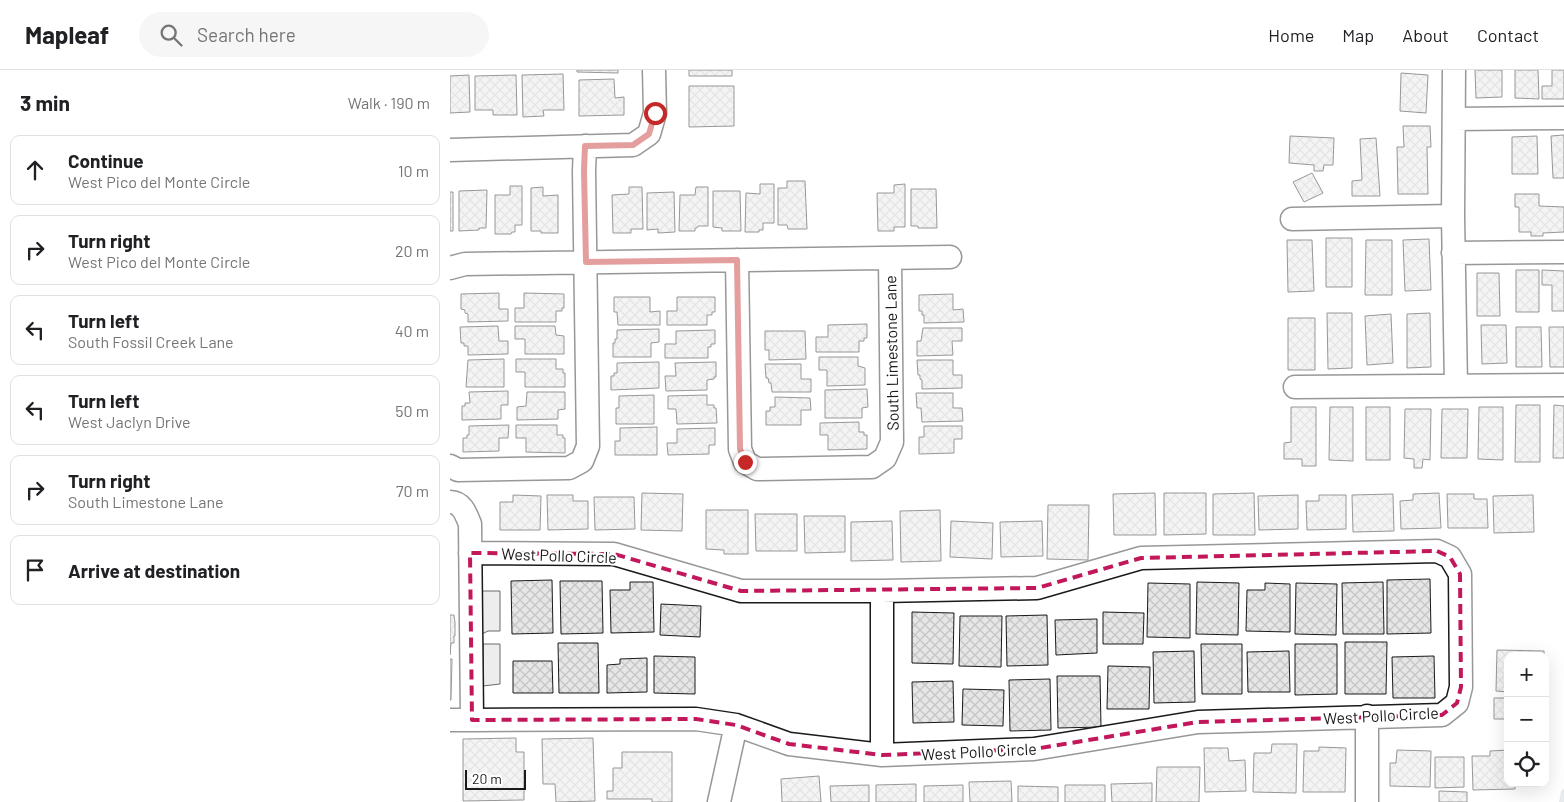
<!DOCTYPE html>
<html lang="en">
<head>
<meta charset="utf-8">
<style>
	:root { --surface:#fff; --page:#f6f6f6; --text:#202124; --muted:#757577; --line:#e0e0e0 }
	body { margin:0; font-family:Barlow,sans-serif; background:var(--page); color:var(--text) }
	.controls { position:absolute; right:15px; bottom:15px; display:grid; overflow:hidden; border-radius:10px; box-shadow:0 5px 20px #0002 }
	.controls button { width:45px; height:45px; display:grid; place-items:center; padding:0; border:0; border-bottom:1px solid var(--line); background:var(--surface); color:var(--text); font:25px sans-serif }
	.scale { position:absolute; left:15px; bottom:12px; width:61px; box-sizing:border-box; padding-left:5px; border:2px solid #1a1a1a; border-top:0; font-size:14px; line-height:18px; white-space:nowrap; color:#1a1a1a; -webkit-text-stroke:4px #fff; paint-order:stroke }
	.stop { position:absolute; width:15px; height:15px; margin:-11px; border:4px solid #c62828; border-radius:50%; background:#fff }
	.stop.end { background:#c62828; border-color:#fff; box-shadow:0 1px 5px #0008 }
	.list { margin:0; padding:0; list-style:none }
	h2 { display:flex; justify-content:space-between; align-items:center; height:65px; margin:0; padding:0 20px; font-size:21px }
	h2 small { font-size:16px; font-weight:400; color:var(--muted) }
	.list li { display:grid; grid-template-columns:32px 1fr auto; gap:15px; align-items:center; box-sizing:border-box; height:70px; margin:0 10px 10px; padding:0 10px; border:1px solid var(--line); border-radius:10px }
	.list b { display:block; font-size:19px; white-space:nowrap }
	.list p { margin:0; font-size:16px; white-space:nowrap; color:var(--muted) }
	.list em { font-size:16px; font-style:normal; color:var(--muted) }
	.icon { flex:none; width:28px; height:28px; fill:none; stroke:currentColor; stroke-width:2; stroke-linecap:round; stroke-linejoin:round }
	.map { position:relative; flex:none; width:1114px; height:732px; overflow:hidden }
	header { display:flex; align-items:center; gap:30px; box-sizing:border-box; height:70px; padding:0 25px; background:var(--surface); border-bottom:1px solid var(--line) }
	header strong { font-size:24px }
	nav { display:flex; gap:28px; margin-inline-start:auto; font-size:18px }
	.search { width:350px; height:45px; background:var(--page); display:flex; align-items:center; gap:12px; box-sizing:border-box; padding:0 18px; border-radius:28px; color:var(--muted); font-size:19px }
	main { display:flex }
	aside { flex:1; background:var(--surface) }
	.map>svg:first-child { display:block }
	.parking { fill:#ededed; stroke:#6a6a6a }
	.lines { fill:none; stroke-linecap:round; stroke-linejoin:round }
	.stream { stroke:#c6d2dc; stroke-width:6 }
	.building { fill:url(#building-cross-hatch); stroke:#1a1a1a }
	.minor-casing { stroke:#1a1a1a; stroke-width:25 }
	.minor { stroke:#fff; stroke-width:22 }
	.route { stroke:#c62828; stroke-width:6 }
	.marked { fill:none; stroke:#c2185b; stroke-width:4; stroke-dasharray:10 6; stroke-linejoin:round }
	.labels { text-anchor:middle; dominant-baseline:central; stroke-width:4; stroke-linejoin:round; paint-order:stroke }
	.street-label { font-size:16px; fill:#1a1a1a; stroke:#fff }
</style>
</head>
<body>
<header>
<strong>Mapleaf</strong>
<div class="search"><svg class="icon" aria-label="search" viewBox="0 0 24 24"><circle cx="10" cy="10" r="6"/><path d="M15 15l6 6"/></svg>Search here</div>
<nav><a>Home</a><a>Map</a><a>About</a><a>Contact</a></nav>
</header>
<main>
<aside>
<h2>3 min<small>Walk · 190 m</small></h2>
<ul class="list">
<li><svg class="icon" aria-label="ahead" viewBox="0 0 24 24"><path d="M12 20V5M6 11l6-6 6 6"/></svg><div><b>Continue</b><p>West Pico del Monte Circle</p></div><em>10 m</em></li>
<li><svg class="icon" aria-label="right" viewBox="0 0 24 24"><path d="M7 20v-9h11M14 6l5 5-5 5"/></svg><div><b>Turn right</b><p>West Pico del Monte Circle</p></div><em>20 m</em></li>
<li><svg class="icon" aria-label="left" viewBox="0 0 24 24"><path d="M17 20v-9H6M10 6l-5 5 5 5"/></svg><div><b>Turn left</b><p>South Fossil Creek Lane</p></div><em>40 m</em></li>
<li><svg class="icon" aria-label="left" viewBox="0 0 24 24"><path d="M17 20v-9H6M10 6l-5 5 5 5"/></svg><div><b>Turn left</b><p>West Jaclyn Drive</p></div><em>50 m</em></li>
<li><svg class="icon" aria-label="right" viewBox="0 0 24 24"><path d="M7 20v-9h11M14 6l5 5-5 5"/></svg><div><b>Turn right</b><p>South Limestone Lane</p></div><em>70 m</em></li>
<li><svg class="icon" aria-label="arrive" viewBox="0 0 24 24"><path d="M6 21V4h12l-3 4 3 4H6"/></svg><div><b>Arrive at destination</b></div></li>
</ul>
</aside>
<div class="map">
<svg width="1114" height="732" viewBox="0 0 1114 732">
	<defs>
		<pattern id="building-cross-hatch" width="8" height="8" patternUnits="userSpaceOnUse" patternTransform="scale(1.25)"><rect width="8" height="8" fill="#e6e6e6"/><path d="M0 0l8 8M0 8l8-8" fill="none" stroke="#c5c5c5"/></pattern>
	</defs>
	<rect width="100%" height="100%" fill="#fff"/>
	<path class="parking" d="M32,521H50V561H38L32,564Z
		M33,574H50V614L33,616Z"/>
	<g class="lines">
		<path class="stream" d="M1112,732L1114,722"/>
	</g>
	<path class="building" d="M127,0H168V3L127,2Z
		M239,0H282V6H239Z
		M1025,0H1052V27L1026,28Z
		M1065,0H1088L1089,29L1065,28Z
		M1102,0H1114V29H1092V16H1102Z
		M951,3L978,5L976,43L950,41Z
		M113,4L114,40H93L94,46L73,47L72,5Z
		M19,5L20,42L0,43V6Z
		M66,5L67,45H43V40H25V6Z
		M164,9L165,28L174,27V45L129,46V10Z
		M239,16H284V56L239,57Z
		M953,56H980L981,77H977L978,124H948L947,77H954Z
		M1114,65V108H1103L1101,66Z
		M840,66L884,68L883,95H874L873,101H864V95L839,93Z
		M1087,66L1088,104H1062V67Z
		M926,68L930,126H902V111L912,110L910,69Z
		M862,103L873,123L854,132L843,112Z
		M337,111H355L357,159H338L337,155H328V118H337Z
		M310,114H324V153H313V160H309V162H295L296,123L310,124Z
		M455,114V157H444V161H428L427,123H444V115Z
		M60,116H72V155H65V162H62L61,164H45V125H60Z
		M93,117V126L108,125V163H91V161H81V118Z
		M179,117H192L193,159H181V163H163L162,125L179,124Z
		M246,117H258V156H248L247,158H245V161H229L230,125H245Z
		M461,119H486L487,158H468V156H461Z
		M37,120L36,158H29V160L9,161V121Z
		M263,121H290L291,161H272V158L263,157Z
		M0,122H3V161H0Z
		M224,122L225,162L208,163V159L197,160V123Z
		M1065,124H1089V136L1114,137V162L1093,163V166H1081V162H1069V137H1065Z
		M876,168H902V217H876Z
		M979,169L981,220L955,221L953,170Z
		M837,170H862L864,221L838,222Z
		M916,170H942V225H915Z
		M1066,200H1089V242H1066Z
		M1092,200L1114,201V241H1102V215H1092Z
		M1027,203H1049L1050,246H1027Z
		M49,223V239H58V251L18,252V244L15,243V240L11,239V224Z
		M74,223L114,224V238H112V241H106V252H65V238H74Z
		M503,224V240L513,239L514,252L474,253V245H472V241H469V225Z
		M164,227H200V242L210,241V255H168L167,242H164Z
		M227,227H265V242H262V245H257V255H217V241H227Z
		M877,243H902V298L878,299Z
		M980,243L981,297L957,298V244Z
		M941,244L943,293L917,295L915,246Z
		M838,248H865V300H838Z
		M417,254V268H414V271H409V282H366V267H378V255Z
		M1031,255H1056L1057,293L1032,294Z
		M48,256L49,271H58V284L18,285V276H14V273H11L10,257Z
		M65,256H105L106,265L114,266V284H75V269H65Z
		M1066,257H1091L1092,297H1066Z
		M1099,257H1114V297H1100Z
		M473,258H512V271H502L503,285L467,286V271H471Z
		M209,259V272L201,273V287H163V273H165V269H167V260Z
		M265,260V274H261V277H258V288H215V274H226V261Z
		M315,261H355L356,289L319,290V280H315Z
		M369,287H408V296L415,298V315L377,316V300H369Z
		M54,289V317H16L18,290Z
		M66,289H106V299H113V303H115V317H75V302H66Z
		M467,290H503V305H512V318L472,319V310L470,309V305H468Z
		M209,292V318L161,320V306H164V303H167V293Z
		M266,292V307H264V309L257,310V320L216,321L215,306H226L225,293Z
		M315,294H351V309H361V322H322L321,313H319L318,308H316Z
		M417,319L418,337L412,338V348H375V320Z
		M58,321V335H51V349L12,350V336H15V333H20L19,322Z
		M77,322H115V339L108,340V349L67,350V337L76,336Z
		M466,323H503V338H512L513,351L472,352L471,338H467Z
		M204,325V354H166V338H169V326Z
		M257,325V335H264V338H266L267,353L227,354L226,339H218V326Z
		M325,327L360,328L361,340H351V355H316V341H320V337H325Z
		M1066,335H1090V392H1065Z
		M1104,335L1114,336V388H1103Z
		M841,337H866V396H852V389H834V373L841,372Z
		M880,337H903V391L879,390Z
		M916,337H940V390H916Z
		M1029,337H1053V390L1028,389Z
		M955,339H981L980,390L973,389L972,398H964V389L954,388Z
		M992,339H1018L1017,388H991Z
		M409,352V362H414V365H417V379L378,380V365H370V353Z
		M59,355L58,368H49V381L13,382V368H17V365H19V356Z
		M66,355H107V365H113V368H115V383L76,382V368H66Z
		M474,356H512V369H504V383L469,384V367H474Z
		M207,357V385H165V371H170V358Z
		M265,358V375H259V384L218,385L217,373H227V359Z
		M192,423L233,424L232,461L191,460Z
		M705,423L706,465H664L663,424Z
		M714,423H756V464L714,465Z
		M804,423L805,465H763V424Z
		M989,423L991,458L951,459L950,431L963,430V424Z
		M943,424L944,461L903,462L902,425Z
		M997,424H1024V429H1037L1038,458H998Z
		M63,425L91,426L90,460H50V432H63Z
		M97,425H123V431H138V459L98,460Z
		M848,425V459L809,460L808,426Z
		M869,425H896V459L857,460L856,431H869Z
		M1083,425L1084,462L1044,463L1043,426Z
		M144,427H184L185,459L145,460Z
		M598,435H639L638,490L597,489Z
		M256,440H298V484H274V480L256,479Z
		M490,440L491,491L451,492L450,441Z
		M305,444H347V481H306Z
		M354,446H395V482L355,483Z
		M442,451L443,490L401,491V452Z
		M501,451L543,453L542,489L500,487Z
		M592,451L593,486L551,487L550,452Z
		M980,509L981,563L937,564V510Z
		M102,510L103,563L62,564L61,511Z
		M110,511H152L153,563L111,564Z
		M180,512H203L204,562L161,563L160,520H180Z
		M747,512L789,513L788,565L746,564Z
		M933,512L934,564H893L892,513Z
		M698,513L740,514V568L697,567Z
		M815,513L840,514V562L796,561L797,520H815Z
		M846,513L887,514L886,565L845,564Z
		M211,534L251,536L250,567L210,565Z
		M462,542L504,543L503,594L462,593Z
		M653,542L694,543L693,574H653Z
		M0,545H4L5,553V566H4V573H1L0,585Z
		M597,545L598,595L557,596L556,546Z
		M510,546H552L551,597L509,596Z
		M647,549V583L606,585L605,550Z
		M895,572H937L936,624H895Z
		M108,573H148L149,623H109Z
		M751,574H792V624H752Z
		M845,574H887V624L845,625Z
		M1047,580L1094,581V586H1058V622L1046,621Z
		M744,581L745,632L704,633L703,582Z
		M839,581L840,622H798L797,582Z
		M204,586L245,587V624L204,623Z
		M984,586L985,628H943L942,587Z
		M197,588V622L157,623V595L170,594V589Z
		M0,589H2L1,630H0Z
		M63,591H102L103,623H63Z
		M658,596L700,597L699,639H657Z
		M607,606H650L651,657L608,658Z
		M600,609L601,660L560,661L559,610Z
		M503,611L504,652L463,653L462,612Z
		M513,619L554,620L553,656L512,655Z
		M1095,627H1097L1098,668H1095Z
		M1044,628H1058V668L1056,649H1044Z
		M66,668V682H74V730L13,731V669Z
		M143,668L145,731L106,732L105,714H93L92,669Z
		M822,674H847L846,723L803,722L804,683H821Z
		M869,677L896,678L895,722H853L854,681H869Z
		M754,678H778L779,691L795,690L796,721L755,722Z
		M947,680L981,681L980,717L940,716V693H946Z
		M1058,680V713H1065V719L1023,720L1022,686H1040V681Z
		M172,682H222V732H202V729H157V721H163V698H172Z
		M985,687H1014V717L985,718Z
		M707,697H750L749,732H706Z
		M369,706L371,732H332L331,709Z
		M561,711L562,732H520L519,712Z
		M702,713V732H662L661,714Z
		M466,714V732H426V715Z
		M419,715V732H381L380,716Z
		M513,715V732H474V716Z
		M615,715H655V732H615Z
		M568,716L608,717V732H568Z
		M989,721L1017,722V732H989Z"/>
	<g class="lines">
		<defs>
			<path id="minor" d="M1004,0L1003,146L1006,315
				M1004,49L1114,48
				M0,80L183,75L199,64L205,43L204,0
				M842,149L1003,146
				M1003,183L1114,182
				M287,190L290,379L295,392L307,399L422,397L435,388L442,372L440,188
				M0,198L15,194L500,187
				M845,317L1114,315
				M0,396L8,400L119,398L132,391L138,376L134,101L135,76
				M0,432C12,432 16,444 20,454L22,650H0
				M20,483L164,484L291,521H432L587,518L691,488L987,481L1000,487L1010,504L1011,617L1007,633L992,645L748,652L584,679L432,685L339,674L286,655L246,649L22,650
				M917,646V732
				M432,685V521
				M269,732L286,655"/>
		</defs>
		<use href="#minor" class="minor-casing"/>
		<use href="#minor" class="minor"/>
	</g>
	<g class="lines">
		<path class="route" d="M205,43L199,64L183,75L135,76L134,101L136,192L287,190L290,379L295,392"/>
	</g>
	<path d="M0 0H1114V732H0ZM987,481L1000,487L1010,504L1011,617L1007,633L992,645L748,652L584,679L432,685L339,674L286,655L246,649L22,650L20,483L164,484L291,521L587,518L691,488Z" fill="#fff" fill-opacity=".55" fill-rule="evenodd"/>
	<path class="marked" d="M987,481L1000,487L1010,504L1011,617L1007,633L992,645L748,652L584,679L432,685L339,674L286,655L246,649L22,650L20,483L164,484L291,521L587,518L691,488Z"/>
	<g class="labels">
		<g class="street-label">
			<text transform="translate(441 283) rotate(-91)">South Limestone Lane</text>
			<text transform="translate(109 485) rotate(2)">West Pollo Circle</text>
			<text transform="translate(931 645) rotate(-3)">West Pollo Circle</text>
			<text transform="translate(529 681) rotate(-3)">West Pollo Circle</text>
		</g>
	</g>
</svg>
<div class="controls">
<button>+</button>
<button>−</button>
<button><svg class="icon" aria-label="locate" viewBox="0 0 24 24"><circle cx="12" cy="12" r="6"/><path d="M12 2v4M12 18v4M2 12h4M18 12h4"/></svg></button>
</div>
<div class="scale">20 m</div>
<div class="stop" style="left:205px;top:43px"></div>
<div class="stop end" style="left:295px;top:392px"></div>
</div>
</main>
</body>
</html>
